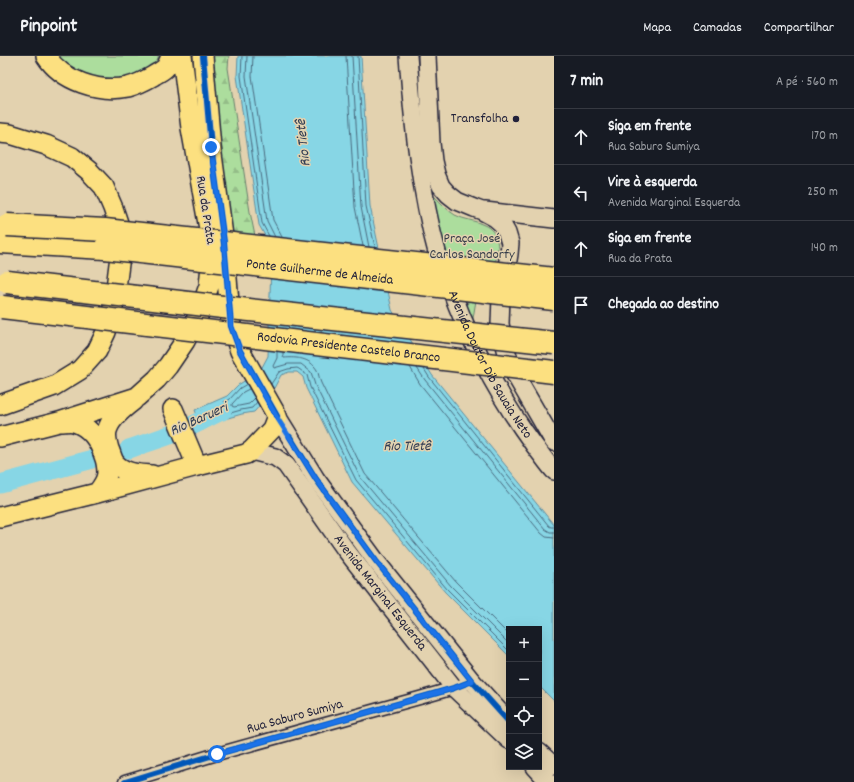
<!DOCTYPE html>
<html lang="pt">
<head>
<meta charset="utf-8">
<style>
	:root { --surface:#171b24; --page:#242831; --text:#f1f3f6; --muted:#9ea1a6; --line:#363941 }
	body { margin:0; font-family:Dekko,sans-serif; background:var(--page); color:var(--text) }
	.controls { position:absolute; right:12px; bottom:12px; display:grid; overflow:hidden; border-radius:0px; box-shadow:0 4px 16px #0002 }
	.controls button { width:36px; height:36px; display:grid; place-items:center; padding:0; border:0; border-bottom:1px solid var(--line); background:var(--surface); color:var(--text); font:20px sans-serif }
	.stop { position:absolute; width:12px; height:12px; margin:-9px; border:3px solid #1a73e8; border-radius:50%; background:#fff }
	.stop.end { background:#1a73e8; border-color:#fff; box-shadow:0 1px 4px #0008 }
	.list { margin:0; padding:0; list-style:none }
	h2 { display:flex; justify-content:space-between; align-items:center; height:52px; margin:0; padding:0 16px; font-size:17px }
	h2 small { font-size:13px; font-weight:400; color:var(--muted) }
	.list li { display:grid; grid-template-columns:26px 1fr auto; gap:12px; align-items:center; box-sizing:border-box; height:56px; padding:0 16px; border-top:1px solid var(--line) }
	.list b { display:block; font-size:15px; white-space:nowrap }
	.list p { margin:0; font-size:13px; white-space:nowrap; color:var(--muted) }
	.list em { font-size:13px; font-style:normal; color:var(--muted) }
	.icon { flex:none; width:22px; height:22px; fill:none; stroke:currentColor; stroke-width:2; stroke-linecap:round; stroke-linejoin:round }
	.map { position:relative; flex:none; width:554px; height:726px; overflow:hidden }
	header { display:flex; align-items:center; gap:24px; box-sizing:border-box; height:56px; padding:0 20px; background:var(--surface); border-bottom:1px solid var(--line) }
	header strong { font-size:19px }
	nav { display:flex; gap:22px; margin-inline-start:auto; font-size:14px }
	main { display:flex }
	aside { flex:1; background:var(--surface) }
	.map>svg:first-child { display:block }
	.forest { fill:url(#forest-firs); stroke:#67806c }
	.green { fill:#acdd9d; stroke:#67806c }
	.water { fill:#87d6e5; stroke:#5f8ea1 }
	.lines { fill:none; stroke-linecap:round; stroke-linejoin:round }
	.shore { stroke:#4a6a7f; stroke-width:1 }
	.river { stroke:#87d6e5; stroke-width:19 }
	.street-casing { stroke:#22223b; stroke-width:15 }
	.secondary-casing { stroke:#22223b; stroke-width:20 }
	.primary-casing { stroke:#22223b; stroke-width:22 }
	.highway-casing { stroke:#22223b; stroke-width:25 }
	.street { stroke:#e3d2af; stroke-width:12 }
	.secondary { stroke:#e3d2af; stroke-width:17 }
	.primary { stroke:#fce080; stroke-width:19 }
	.highway { stroke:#fce080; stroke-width:22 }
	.highway-bridge-casing { stroke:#22223b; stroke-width:25; stroke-linecap:butt }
	.highway-bridge { stroke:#fce080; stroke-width:22 }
	.cycleway-casing { stroke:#e3d2af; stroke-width:8 }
	.cycleway { stroke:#0057b8; stroke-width:6 }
	.route { stroke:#1a73e8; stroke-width:5 }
	.poi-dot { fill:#22223b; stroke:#e3d2af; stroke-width:1.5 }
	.labels { text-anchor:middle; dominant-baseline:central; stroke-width:3; stroke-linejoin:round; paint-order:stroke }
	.poi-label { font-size:14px; fill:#22223b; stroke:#e3d2af; text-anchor:end }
	.street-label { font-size:14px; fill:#22223b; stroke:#e3d2af }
	.park-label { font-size:14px; fill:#373e4a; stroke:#e3d2af }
	.water-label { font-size:15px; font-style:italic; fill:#313d54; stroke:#e3d2af }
</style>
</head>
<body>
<header>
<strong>Pinpoint</strong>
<nav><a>Mapa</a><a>Camadas</a><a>Compartilhar</a></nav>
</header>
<main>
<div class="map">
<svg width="554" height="726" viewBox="0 0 554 726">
	<defs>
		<pattern id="forest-firs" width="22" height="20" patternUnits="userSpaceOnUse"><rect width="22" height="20" fill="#acdd9d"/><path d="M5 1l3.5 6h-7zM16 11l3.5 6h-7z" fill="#94bd88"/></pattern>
	</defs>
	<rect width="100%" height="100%" fill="#e3d2af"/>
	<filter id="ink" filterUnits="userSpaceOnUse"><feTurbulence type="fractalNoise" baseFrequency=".025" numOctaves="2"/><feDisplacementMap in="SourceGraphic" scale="8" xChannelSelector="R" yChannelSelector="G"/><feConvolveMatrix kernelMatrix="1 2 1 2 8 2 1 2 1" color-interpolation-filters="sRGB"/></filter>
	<g filter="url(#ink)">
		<path class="forest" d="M204,0H229L228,12L250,156L259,199L229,195Z"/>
		<path class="green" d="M58,0H159C149,23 110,27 89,20C77,16 66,9 58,0Z
			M434,140C441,147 447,154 455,159C464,164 475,164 484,169C498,175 500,190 496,203C496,205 495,208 494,209C492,214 484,218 480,221L472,268L467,262L468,243L451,207L445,198L431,141Z"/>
		<path class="water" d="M238,0H361L370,150L392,254L432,319L554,469V645L539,630V573H509V600L445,536L352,426L306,332L303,321L297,316H289L281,319L272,336L254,356L242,358L221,364L203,374L195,354L227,340L238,329L260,315L268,300L271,208L268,185L259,169L237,20Z"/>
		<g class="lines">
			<path class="shore" d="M242,0L241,20L262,167L269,180
				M247,0L246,20L267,165L275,181
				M253,0L252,20L273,164L282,181
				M346,0L355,151L363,190
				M352,0L361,151L369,191
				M358,0L366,150L375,191
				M277,296V302L273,310L274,312L288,308H301L311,316L315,329L360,421L451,530L509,588
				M283,296V300L284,302C297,301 310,302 317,314C319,318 319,323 321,327L365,418L456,526L509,579
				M410,311L420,328L541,477L546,481L554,482
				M417,312L425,324L545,473L550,476H554
				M424,313L429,321L549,470L551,471H554
				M247,328L240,332L229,344L201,355V357L204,366L207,367L220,360L241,354L252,352L257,346
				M271,328L279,316L288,313L297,312L299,313L307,319L310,331L356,424L447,533L509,595
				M249,333L243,336L232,348V350L234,351L249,348L255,342"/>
			<path class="river" d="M129,393C148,386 167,381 185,373C198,367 210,360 222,355
				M0,428L89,404"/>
			<defs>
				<path id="street" d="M125,726L217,698L423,641L454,632L472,625"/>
				<g id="secondary">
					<path id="s1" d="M408,0C413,67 420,135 438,200C441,211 447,221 450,231C471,288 498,340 534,389C541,398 547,407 554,415"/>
					<path d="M427,0L431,87L433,105L436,118L441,130L448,138L457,145L474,152L482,155L495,162L502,168L507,177L510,187L509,198L507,210L503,218L501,241L500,268L503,282L507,297L514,317L554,386"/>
					<path d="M485,155L554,163"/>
					<path d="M277,360L316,423L376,505L472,625L509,666"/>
					<path id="s2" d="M251,395L275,401L286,409L345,493L454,632L509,684"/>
					<path d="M539,696L554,710"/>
					<path d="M535,711L549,726"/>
				</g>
				<path id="primary" d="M46,0C62,25 99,37 128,31C136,29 146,24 153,20C157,17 163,15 166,11C168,8 170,3 171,0
					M0,77L10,78L46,89L72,101L89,115L104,131L113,152L119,170L120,200L114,248L106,276L97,295L80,314L54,330L0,349
					M133,345C124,352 112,361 108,372C105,378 107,386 109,393C111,397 112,403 115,407C124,418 140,418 152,419
					M173,353L197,410
					M61,366C65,366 70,365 74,366C90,371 99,384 104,400C106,405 107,412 107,418C106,426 101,432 97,437
					M0,381L59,366L137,341L157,323L168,310L185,285L199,258L209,230L212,199L211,184L191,72L182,0
					M0,461L97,437L197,410L246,398L251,395L272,373L277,360L240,295L231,270L224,187L211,91L203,0"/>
				<path id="highway" d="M0,186L105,192"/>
			</defs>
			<use href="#street" class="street-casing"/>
			<use href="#secondary" class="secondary-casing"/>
			<use href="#primary" class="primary-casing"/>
			<use href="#highway" class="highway-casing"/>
			<use href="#street" class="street"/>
			<use href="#secondary" class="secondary"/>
			<use href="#primary" class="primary"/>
			<use href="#highway" class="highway"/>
			<defs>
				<g id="highway-bridge">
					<path d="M7,169L105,174L554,223"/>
					<path id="s3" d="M105,192L554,243"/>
					<path d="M7,226L240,253L554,287"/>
					<path id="s4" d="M2,251L554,316"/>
				</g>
			</defs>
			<use href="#highway-bridge" class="highway-bridge-casing"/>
			<use href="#highway-bridge" class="highway-bridge"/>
			<defs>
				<path id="cycleway" d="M203,0L211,91L224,187L231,270L240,295L277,360
					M290,381L316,423L376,505L472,625L509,666
					M125,726L217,698L423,641L454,632L472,625"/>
			</defs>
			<use href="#cycleway" class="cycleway-casing"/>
			<use href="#cycleway" class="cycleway"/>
		</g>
	</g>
	<g class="lines" filter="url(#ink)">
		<path class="route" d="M211,91L224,187L231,270L240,295L276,360L316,423L376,505L472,625L454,632L423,641L217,698"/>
	</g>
	<circle class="poi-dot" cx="516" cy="63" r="4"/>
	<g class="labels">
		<g class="poi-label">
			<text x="508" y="63">Transfolha</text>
		</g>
		<g class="street-label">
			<text transform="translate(205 154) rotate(81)">Rua da Prata</text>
			<text stroke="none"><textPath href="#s3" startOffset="216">Ponte Guilherme de Almeida</textPath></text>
			<text stroke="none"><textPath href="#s4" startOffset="349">Rodovia Presidente Castelo Branco</textPath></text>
			<text stroke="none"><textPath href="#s1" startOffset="323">Avenida Doutor Dib Sauaia Neto</textPath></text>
			<text stroke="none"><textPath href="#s2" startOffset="197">Avenida Marginal Esquerda</textPath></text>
			<text transform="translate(295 661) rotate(-15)">Rua Saburo Sumiya</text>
		</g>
		<g class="park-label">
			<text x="472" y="183">Praça José<tspan x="472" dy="16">Carlos Sandorfy</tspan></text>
		</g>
		<g class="water-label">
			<text transform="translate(304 87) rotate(-96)">Rio Tietê</text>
			<text transform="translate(199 364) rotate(-24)">Rio Barueri</text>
			<text x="407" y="391">Rio Tietê</text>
		</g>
	</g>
</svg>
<div class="controls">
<button>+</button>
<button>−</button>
<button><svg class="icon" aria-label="locate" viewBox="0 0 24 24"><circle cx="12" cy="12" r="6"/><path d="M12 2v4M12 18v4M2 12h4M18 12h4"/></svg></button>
<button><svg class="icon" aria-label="layers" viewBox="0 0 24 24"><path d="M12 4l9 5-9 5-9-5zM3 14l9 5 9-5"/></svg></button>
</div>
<div class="stop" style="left:217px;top:698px"></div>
<div class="stop end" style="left:211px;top:91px"></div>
</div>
<aside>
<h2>7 min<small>A pé · 560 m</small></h2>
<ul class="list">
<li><svg class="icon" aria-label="ahead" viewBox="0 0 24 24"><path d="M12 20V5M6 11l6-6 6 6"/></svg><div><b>Siga em frente</b><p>Rua Saburo Sumiya</p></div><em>170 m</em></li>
<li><svg class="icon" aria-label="left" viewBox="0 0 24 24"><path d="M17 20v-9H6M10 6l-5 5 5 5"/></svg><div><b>Vire à esquerda</b><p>Avenida Marginal Esquerda</p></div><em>250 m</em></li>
<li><svg class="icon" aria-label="ahead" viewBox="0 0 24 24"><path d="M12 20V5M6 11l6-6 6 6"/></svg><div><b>Siga em frente</b><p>Rua da Prata</p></div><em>140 m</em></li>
<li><svg class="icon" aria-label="arrive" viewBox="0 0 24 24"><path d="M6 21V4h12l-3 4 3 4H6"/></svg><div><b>Chegada ao destino</b></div></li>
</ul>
</aside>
</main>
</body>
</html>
